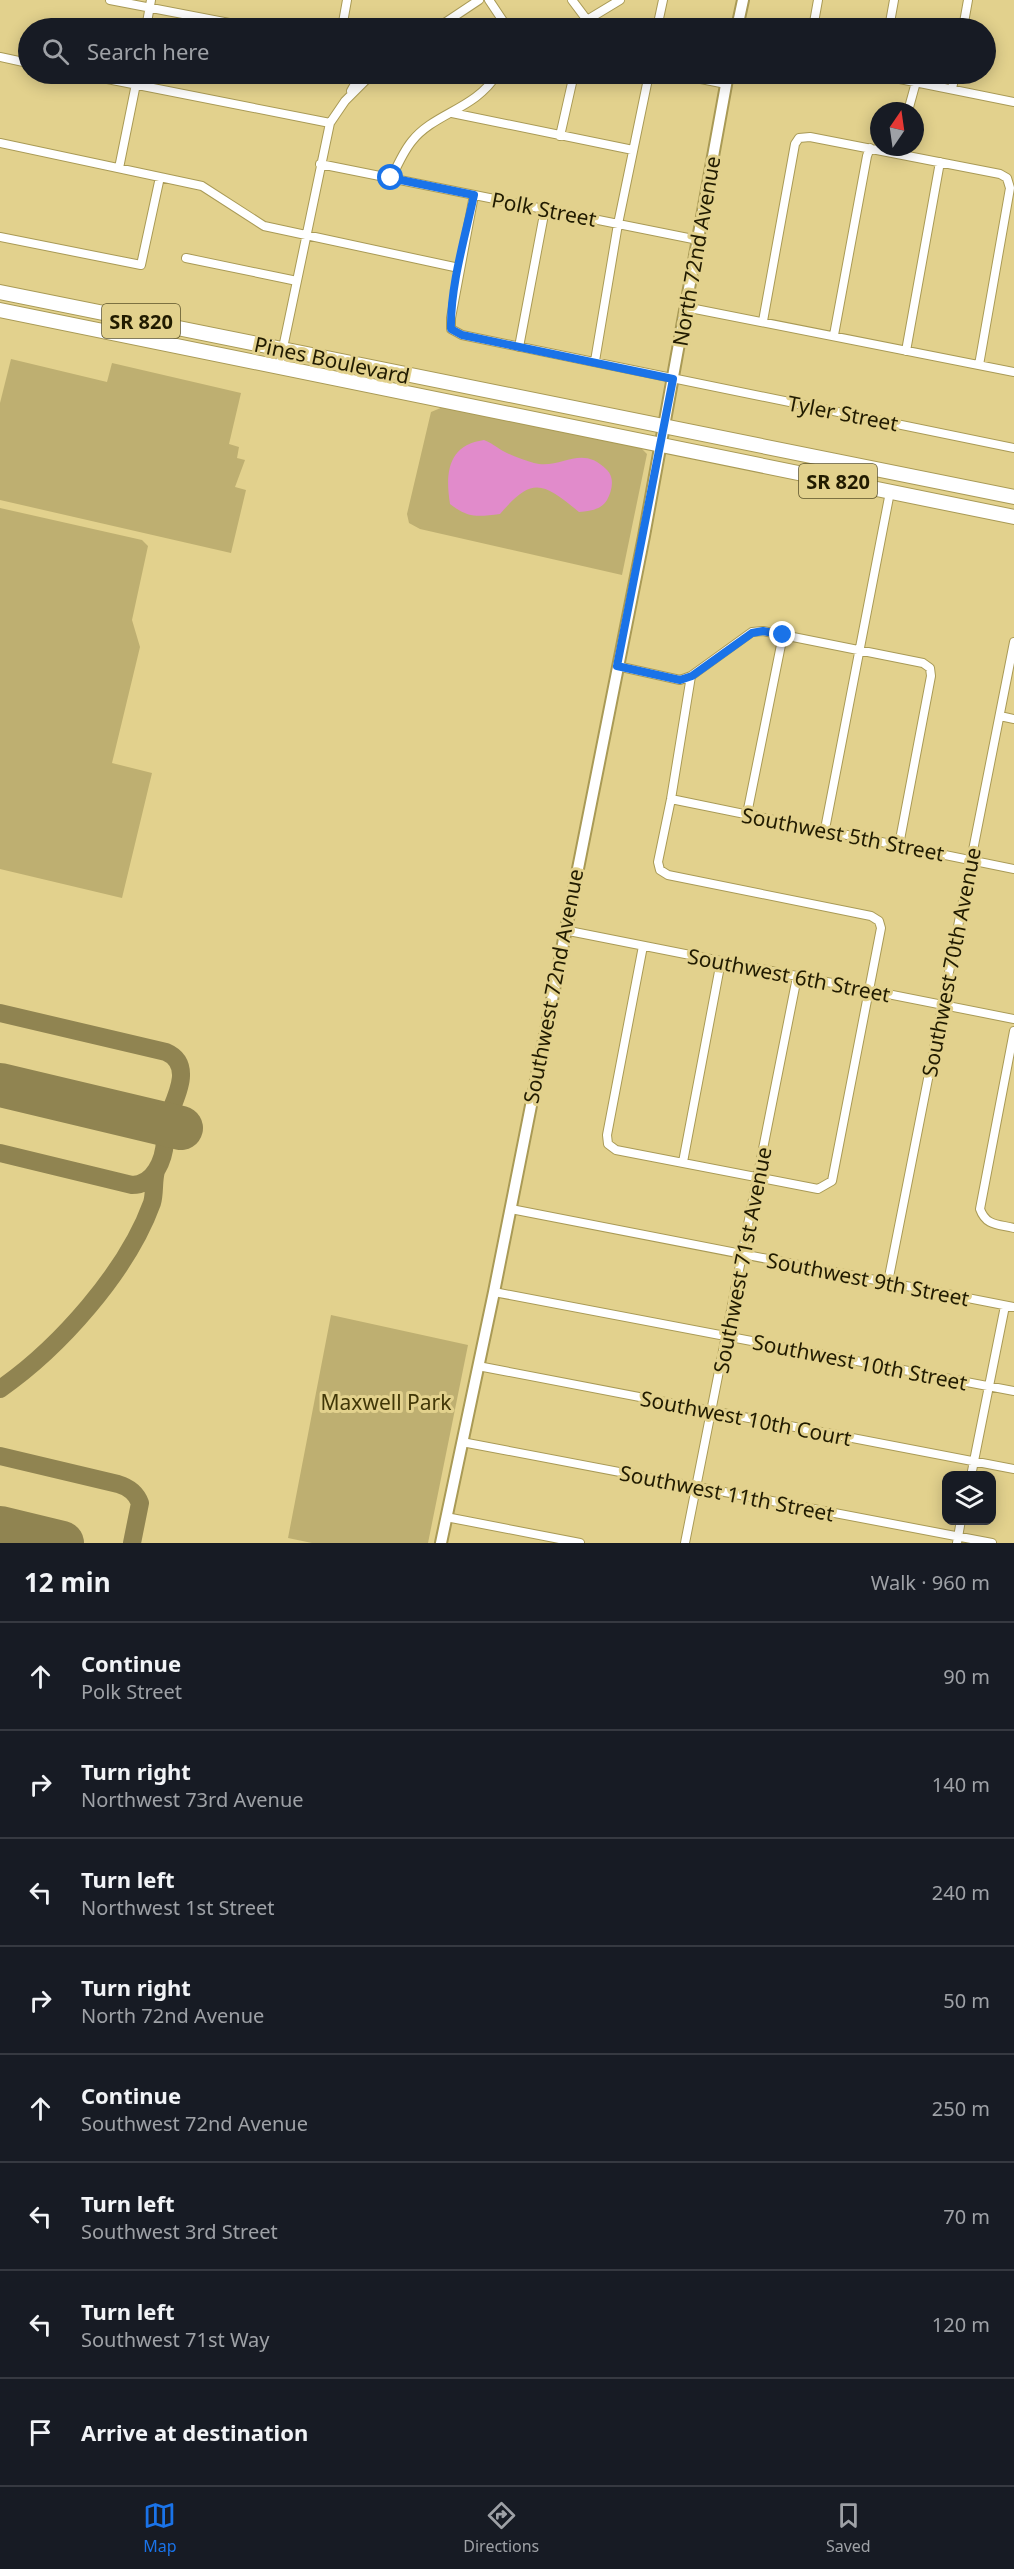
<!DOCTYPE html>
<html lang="en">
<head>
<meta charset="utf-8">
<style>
	:root { --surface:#171b24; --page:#20242c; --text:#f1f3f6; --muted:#9ea1a6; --line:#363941; --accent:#1a73e8 }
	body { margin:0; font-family:"Noto Sans",sans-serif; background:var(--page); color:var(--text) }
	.controls { position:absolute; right:18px; bottom:18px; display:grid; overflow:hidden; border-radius:12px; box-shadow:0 3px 15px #0003 }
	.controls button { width:54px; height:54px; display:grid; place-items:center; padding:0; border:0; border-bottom:2px solid var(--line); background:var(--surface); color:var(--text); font:30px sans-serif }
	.compass { position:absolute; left:870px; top:102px; width:54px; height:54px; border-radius:50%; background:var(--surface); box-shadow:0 3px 15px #0003; rotate:13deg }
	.stop { position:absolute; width:18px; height:18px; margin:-14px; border:4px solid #1a73e8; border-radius:50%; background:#fff }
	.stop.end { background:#1a73e8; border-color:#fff; box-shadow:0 2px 6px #0008 }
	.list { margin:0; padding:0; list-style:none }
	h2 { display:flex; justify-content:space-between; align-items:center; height:78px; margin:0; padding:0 24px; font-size:26px }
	h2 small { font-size:20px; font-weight:400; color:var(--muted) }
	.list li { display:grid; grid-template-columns:39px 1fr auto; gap:18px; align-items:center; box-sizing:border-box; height:108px; padding:0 24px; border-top:2px solid var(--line) }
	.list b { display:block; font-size:22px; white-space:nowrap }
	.list p { margin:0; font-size:20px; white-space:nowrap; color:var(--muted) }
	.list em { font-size:20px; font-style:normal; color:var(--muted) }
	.icon { flex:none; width:33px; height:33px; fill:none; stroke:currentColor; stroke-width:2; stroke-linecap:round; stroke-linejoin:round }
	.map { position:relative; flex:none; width:1014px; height:1543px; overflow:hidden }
	.search { position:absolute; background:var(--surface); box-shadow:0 3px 15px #0003; left:18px; right:18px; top:18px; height:66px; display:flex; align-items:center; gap:15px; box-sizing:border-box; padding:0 21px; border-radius:33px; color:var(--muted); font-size:22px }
	.sheet { height:942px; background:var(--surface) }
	nav { display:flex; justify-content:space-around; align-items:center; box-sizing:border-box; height:84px; border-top:2px solid var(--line); background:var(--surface); font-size:16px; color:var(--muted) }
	nav a { display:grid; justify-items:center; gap:3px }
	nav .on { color:var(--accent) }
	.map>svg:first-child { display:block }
	.green { fill:#beaf71 }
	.water { fill:#e18bcb }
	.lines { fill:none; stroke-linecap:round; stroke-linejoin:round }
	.taxiway { stroke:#908451; stroke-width:18 }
	.runway { stroke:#908451; stroke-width:44 }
	.street-casing { stroke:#a99a56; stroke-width:10 }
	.secondary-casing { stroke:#a99a56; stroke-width:14 }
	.highway-casing { stroke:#a99a56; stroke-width:16 }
	.street { stroke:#fff; stroke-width:8 }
	.secondary { stroke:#fff; stroke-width:10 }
	.highway { stroke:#fff; stroke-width:14 }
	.route { stroke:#1a73e8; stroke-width:8 }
	.labels { text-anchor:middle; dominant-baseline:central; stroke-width:6; stroke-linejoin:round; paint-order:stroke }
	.shield { fill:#e2d18d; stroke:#5b522a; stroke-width:1.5 }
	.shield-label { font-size:20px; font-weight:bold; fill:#211b00 }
	.street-label { font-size:21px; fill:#211b00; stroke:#e2d18d }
	.park-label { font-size:21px; fill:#413707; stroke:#e2d18d }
</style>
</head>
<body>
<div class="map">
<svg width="1014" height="1543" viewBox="0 0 1014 1543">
	<rect width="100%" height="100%" fill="#e2d18d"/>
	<path class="green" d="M11,359L107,382L112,363L241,393L229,444L239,447L237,458L245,460L235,487L246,490L231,553L0,500V403Z
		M443,407L641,448L647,454L622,575L420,529L409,523L407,514L431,412Z
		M0,508L142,540L148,546L132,620L140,647L112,763L152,773L122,898L0,869Z
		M331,1315L468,1345L428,1543H312L288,1538Z"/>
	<path class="water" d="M484,440C492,443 496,447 503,451C512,456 524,460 534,463C562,470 581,443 607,470C615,478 612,491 607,500C601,510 590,511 579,512C543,482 532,476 500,514C477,517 468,518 450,504C445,473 448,445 484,440Z"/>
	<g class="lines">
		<path class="taxiway" d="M0,1013L166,1052C196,1065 173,1102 166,1122C164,1128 165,1135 165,1141C164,1160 154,1185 132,1185L0,1153
			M0,1389C59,1348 127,1272 152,1203C155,1193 153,1182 156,1171
			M0,1456L118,1484C128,1487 136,1492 140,1503L132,1543"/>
		<path class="runway" d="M0,1085L181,1128
			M0,1528L62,1543"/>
		<defs>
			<path id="street" d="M110,0L256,28
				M489,0L503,21L506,28
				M572,0L587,20
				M587,20L620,0
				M146,28L151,0
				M342,28L347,0
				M437,28L479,0
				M583,28L587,20
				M657,28L663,0
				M813,28L818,0
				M889,28L894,0
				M963,28L968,0
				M0,57L28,63
				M82,74L330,123
				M676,74L726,84
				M875,74L1014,102
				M952,89L955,74
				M351,91L359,77L365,74
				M908,111L916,82
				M452,113L633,150
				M560,136L574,74
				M0,143L202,186L264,226L459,268
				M320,164L698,240
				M119,168L138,74
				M391,179C397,166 403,152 412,141C434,113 476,109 497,74
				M474,195L451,318V329L462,335L1014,448
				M0,237L141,265L160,177
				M186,258L297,281
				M685,307L1014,372
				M763,321L795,144L799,138L810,137L1000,174L1007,178L1010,188L979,365
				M834,335L867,156L870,148
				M519,347L545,209
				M906,351L940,162
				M595,361L618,224L649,74
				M279,367L330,123L345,101L372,74
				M617,666L680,680L691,676
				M1000,716L1014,719
				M671,799L1014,869
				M747,814L783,635
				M825,829L890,492
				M564,930L1014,1019
				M643,946L607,1135L608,1144L616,1150L818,1189L832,1181L881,928L879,921L871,916L668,875L660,870L658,862L671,799L691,676L752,632L763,631L923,663L930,668L931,676L899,845
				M1014,1031L980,1209C986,1226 998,1224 1014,1228
				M683,1162L721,961
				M511,1209L1014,1307
				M888,1282L1014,642
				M494,1292L1014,1391
				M478,1366L1014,1469
				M462,1442L992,1543
				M971,1476L1005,1306
				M446,1517L580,1543
				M685,1543L797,977
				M957,1543L961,1520"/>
			<path id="secondary" d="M737,28L743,0
				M441,1543L494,1292L644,536L728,74"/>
			<path id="highway" d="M0,292L1014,497
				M0,310L1014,517"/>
		</defs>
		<use href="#street" class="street-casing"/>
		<use href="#secondary" class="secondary-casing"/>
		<use href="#highway" class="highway-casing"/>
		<use href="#street" class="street"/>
		<use href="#secondary" class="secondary"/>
		<use href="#highway" class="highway"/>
	</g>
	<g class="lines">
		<path class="route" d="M391,178L474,195C465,237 450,287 451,329L462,335L673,379L617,666L680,680L692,676L752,633L763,631L783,635"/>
	</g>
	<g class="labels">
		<g class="shield">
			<rect x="102" y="304" width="78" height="34" rx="4.5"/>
			<rect x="799" y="464" width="78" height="34" rx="4.5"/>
		</g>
		<g class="shield-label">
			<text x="141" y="321">SR 820</text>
			<text x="838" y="481">SR 820</text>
		</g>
		<g class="street-label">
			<text transform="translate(544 209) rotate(11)">Polk Street</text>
			<text transform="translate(696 251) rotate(-80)">North 72nd Avenue</text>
			<text transform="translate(332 360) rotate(12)">Pines Boulevard</text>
			<text transform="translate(843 413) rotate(11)">Tyler Street</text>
			<text transform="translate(843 834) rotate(11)">Southwest 5th Street</text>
			<text transform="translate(951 962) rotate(-79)">Southwest 70th Avenue</text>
			<text transform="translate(789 975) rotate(11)">Southwest 6th Street</text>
			<text transform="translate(553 986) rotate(-79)">Southwest 72nd Avenue</text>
			<text transform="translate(742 1260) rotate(-79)">Southwest 71st Avenue</text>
			<text transform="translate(868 1279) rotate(11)">Southwest 9th Street</text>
			<text transform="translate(860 1362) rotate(11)">Southwest 10th Street</text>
			<text transform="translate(746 1418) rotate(11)">Southwest 10th Court</text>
			<text transform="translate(727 1493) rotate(11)">Southwest 11th Street</text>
		</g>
		<g class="park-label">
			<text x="386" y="1402">Maxwell Park</text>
		</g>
	</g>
</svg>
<div class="controls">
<button><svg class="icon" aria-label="layers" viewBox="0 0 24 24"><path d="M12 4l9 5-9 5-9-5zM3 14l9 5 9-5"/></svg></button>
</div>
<svg class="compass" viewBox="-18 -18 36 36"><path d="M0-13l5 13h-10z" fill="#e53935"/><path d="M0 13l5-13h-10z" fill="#9ea1a6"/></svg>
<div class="stop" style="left:391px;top:178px"></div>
<div class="stop end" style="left:783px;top:635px"></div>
<div class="search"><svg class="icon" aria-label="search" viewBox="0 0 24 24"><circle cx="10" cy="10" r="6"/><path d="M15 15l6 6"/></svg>Search here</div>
</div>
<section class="sheet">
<h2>12 min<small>Walk · 960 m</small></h2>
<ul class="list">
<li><svg class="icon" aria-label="ahead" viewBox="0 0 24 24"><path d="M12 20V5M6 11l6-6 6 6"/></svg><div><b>Continue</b><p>Polk Street</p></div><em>90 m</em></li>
<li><svg class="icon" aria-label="right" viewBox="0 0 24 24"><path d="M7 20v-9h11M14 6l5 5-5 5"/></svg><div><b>Turn right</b><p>Northwest 73rd Avenue</p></div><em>140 m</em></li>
<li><svg class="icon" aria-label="left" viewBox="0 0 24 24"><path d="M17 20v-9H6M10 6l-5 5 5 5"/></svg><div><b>Turn left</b><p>Northwest 1st Street</p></div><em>240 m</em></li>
<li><svg class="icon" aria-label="right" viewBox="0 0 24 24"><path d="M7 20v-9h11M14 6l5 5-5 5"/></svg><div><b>Turn right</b><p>North 72nd Avenue</p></div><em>50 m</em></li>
<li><svg class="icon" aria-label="ahead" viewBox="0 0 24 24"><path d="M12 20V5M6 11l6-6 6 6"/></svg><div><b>Continue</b><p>Southwest 72nd Avenue</p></div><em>250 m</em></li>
<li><svg class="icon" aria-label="left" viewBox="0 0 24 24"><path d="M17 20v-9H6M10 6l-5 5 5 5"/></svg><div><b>Turn left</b><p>Southwest 3rd Street</p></div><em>70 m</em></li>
<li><svg class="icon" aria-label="left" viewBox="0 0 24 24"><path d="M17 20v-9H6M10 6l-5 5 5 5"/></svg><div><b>Turn left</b><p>Southwest 71st Way</p></div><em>120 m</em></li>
<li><svg class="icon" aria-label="arrive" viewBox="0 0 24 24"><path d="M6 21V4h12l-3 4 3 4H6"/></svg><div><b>Arrive at destination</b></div></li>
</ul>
</section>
<nav>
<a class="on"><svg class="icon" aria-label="map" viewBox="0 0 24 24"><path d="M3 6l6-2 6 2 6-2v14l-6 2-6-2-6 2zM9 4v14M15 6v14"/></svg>Map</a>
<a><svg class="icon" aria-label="directions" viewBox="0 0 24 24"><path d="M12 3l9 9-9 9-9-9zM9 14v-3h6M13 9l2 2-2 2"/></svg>Directions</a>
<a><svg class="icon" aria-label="saved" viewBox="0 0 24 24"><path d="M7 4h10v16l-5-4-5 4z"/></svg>Saved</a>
</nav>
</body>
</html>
